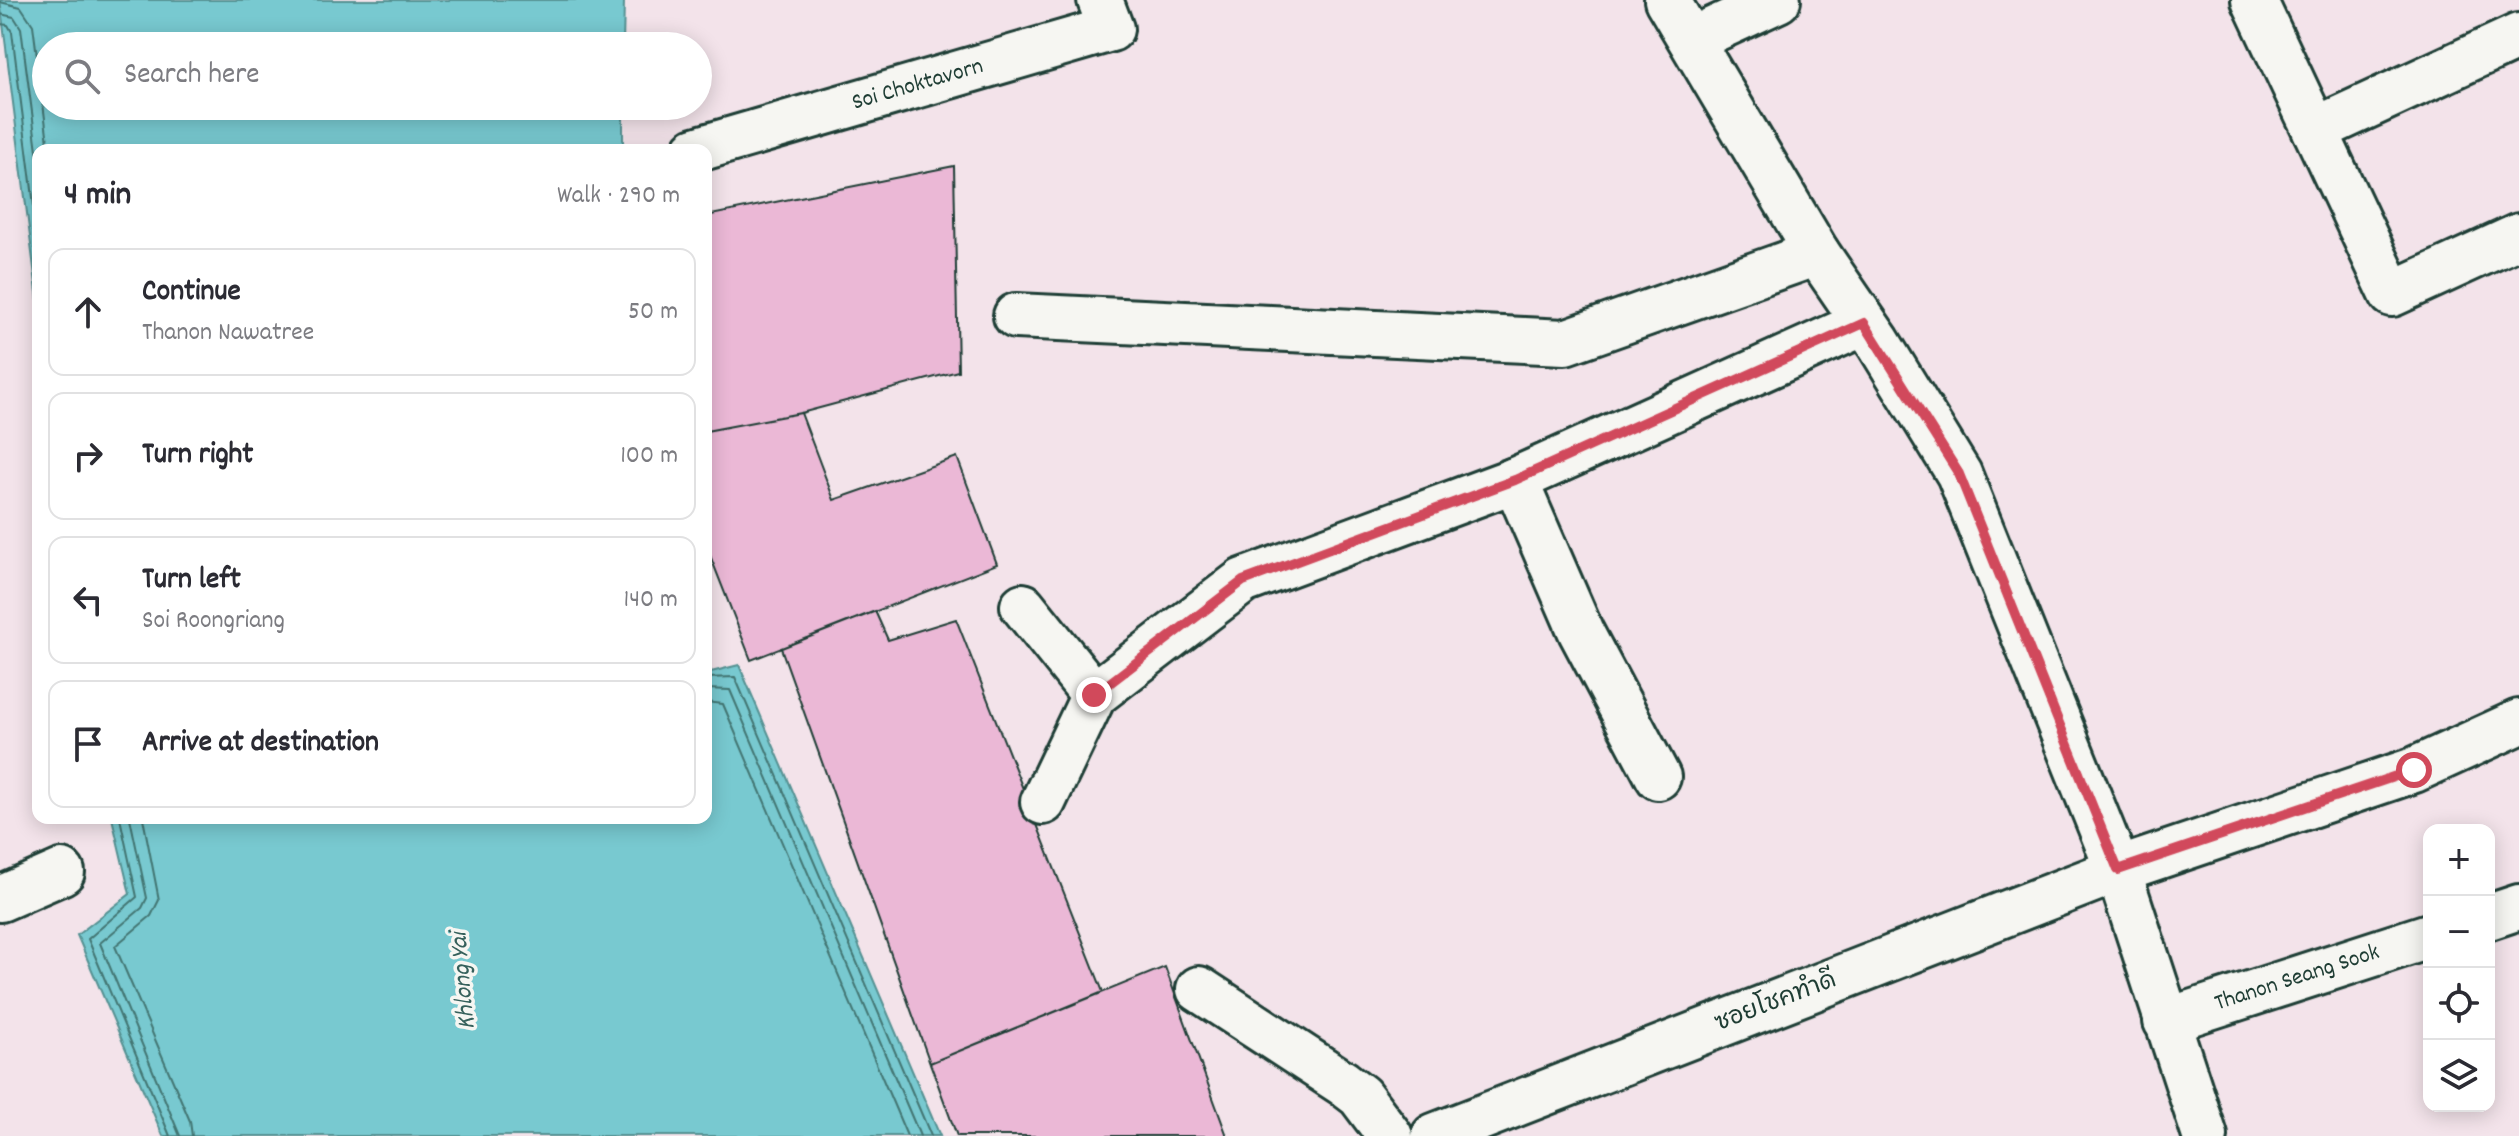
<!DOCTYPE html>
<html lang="en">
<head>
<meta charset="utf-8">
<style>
	:root { --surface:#fff; --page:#f2f2f3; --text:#2b2b33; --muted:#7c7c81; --line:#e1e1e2 }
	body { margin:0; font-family:Dekko,"Playpen Sans Thai",sans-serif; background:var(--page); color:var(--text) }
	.controls { position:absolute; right:24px; bottom:24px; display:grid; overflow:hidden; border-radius:16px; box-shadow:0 4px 20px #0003 }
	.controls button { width:72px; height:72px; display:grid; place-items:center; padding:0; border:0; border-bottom:2px solid var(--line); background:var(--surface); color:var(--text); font:40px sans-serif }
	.stop { position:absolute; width:24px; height:24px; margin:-18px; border:6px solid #d1495b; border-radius:50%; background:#fff }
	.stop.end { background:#d1495b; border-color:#fff; box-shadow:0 2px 8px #0008 }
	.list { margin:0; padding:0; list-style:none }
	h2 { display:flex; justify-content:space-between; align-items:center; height:104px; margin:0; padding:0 32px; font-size:34px }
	h2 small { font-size:26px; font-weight:400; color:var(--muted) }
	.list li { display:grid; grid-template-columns:52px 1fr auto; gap:24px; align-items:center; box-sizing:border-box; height:128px; margin:0 16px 16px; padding:0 16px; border:2px solid var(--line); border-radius:16px }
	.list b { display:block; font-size:30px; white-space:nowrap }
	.list p { margin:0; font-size:26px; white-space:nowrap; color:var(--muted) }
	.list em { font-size:26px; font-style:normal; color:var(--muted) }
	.icon { flex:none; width:44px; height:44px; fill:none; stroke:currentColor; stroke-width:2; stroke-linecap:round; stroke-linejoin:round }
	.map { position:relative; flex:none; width:2519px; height:1136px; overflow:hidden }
	.search { position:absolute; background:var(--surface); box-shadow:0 4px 20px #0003; left:32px; top:32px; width:680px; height:88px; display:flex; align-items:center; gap:20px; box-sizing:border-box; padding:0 28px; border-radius:44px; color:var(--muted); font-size:30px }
	.panel { position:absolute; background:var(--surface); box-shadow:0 4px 20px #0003; left:32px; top:144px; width:680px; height:680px; border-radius:16px }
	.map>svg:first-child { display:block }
	.water { fill:#78c9d0; stroke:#549192; stroke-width:2 }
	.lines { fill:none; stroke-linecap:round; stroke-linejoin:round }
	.shore { stroke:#437572; stroke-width:2 }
	.building { fill:#ebb8d6; stroke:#1f3d34; stroke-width:2 }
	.minor-casing { stroke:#1f3d34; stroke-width:50 }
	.minor { stroke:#f6f6f2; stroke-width:44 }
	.route { stroke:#d1495b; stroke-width:10 }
	.labels { text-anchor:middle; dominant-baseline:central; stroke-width:7; stroke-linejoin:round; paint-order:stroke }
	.street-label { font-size:24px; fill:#1f3d34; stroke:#f6f6f2 }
	.water-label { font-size:26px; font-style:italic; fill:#35605b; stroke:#f6f6f2 }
</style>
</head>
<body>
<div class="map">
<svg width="2519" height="1136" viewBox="0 0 2519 1136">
	<rect width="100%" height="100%" fill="#f3e3ea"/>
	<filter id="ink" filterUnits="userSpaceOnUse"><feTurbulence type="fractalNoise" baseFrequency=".0125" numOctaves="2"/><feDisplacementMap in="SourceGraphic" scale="16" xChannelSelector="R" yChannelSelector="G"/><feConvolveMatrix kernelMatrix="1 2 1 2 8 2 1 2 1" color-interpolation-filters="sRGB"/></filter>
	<g filter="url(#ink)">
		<path class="water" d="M0,0H624L623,46H46V106H623V150H38V300Z
			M706,660L711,672L739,665L940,1136H163L77,935L130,894L112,818H706Z"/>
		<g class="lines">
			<path class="shore" d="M0,2L21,7L33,25L49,150
				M0,14L14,17L21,28L38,158
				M0,24L8,25L12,32L38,237
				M706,678L735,677L931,1136
				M706,689L730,690L920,1136
				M706,702L723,704L907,1136
				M120,818L137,897L88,939L170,1136
				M130,818L147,898L142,908L100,943L180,1136
				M143,818L159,900L151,916L115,946L190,1121L192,1136"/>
		</g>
		<path class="building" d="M954,166L958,371L801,413L706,431V216Z
			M801,413L834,500L957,457L997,564L751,660L706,545V431Z
			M875,611L888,640L956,619L1103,992L930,1063L781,648Z
			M1165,967L1227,1136H957L930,1063Z"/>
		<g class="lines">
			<defs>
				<g id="minor">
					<path d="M1667,0L1817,253L1878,342L1959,474L2118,870L2205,1136"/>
					<path d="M2254,0L2392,294L2519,236"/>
					<path d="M1693,39L1778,0"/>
					<path d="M2315,130L2519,36"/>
					<path id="s1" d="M695,150L1111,29L1100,0"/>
					<path d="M1016,316L1565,342L1817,253"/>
					<path d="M1515,480L1581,632L1658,777"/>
					<path d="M1023,606L1094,695"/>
					<path d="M1043,802L1094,695L1243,581L1515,480L1864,323"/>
					<path d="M0,899L62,872"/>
					<path d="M2489,917L2519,907"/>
					<path d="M1199,989L1343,1083L1360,1096L1390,1136"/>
					<path id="s2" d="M2166,1021L2429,936"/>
					<path d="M1434,1136L2118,870L2414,770L2519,722"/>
				</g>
			</defs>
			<use href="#minor" class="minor-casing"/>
			<use href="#minor" class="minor"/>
		</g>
	</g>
	<g class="lines" filter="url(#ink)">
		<path class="route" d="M1094,695L1243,581L1515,480L1864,323L1959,474L2118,870L2414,770"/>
	</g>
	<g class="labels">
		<g class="street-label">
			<text stroke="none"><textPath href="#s1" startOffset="232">Soi Choktavorn</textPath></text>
			<text stroke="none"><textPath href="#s2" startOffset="138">Thanon Seang Sook</textPath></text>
			<text transform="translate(1776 1003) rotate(-21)">ซอยโชคทำดี</text>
		</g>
		<g class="water-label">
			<text transform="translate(464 981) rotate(-95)">Khlong Yai</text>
		</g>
	</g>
</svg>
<div class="controls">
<button>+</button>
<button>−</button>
<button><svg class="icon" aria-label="locate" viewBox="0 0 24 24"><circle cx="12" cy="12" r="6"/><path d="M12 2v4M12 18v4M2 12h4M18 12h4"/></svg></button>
<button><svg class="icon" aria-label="layers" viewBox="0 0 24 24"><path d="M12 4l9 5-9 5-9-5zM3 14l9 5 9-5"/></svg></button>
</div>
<div class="stop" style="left:2414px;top:770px"></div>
<div class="stop end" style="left:1094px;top:695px"></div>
<div class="search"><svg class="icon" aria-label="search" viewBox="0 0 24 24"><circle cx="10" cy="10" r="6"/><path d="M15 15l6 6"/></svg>Search here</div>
<section class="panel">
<h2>4 min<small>Walk · 290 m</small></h2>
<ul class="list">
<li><svg class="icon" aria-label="ahead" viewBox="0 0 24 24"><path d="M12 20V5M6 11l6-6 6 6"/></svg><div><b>Continue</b><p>Thanon Nawatree</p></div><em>50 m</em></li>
<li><svg class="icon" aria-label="right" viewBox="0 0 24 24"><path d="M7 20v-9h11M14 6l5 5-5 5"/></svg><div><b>Turn right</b></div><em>100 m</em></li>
<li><svg class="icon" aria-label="left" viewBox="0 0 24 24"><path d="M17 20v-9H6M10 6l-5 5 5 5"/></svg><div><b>Turn left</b><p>Soi Roongriang</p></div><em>140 m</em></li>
<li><svg class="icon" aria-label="arrive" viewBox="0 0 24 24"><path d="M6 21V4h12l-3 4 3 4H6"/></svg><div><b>Arrive at destination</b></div></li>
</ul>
</section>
</div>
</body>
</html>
